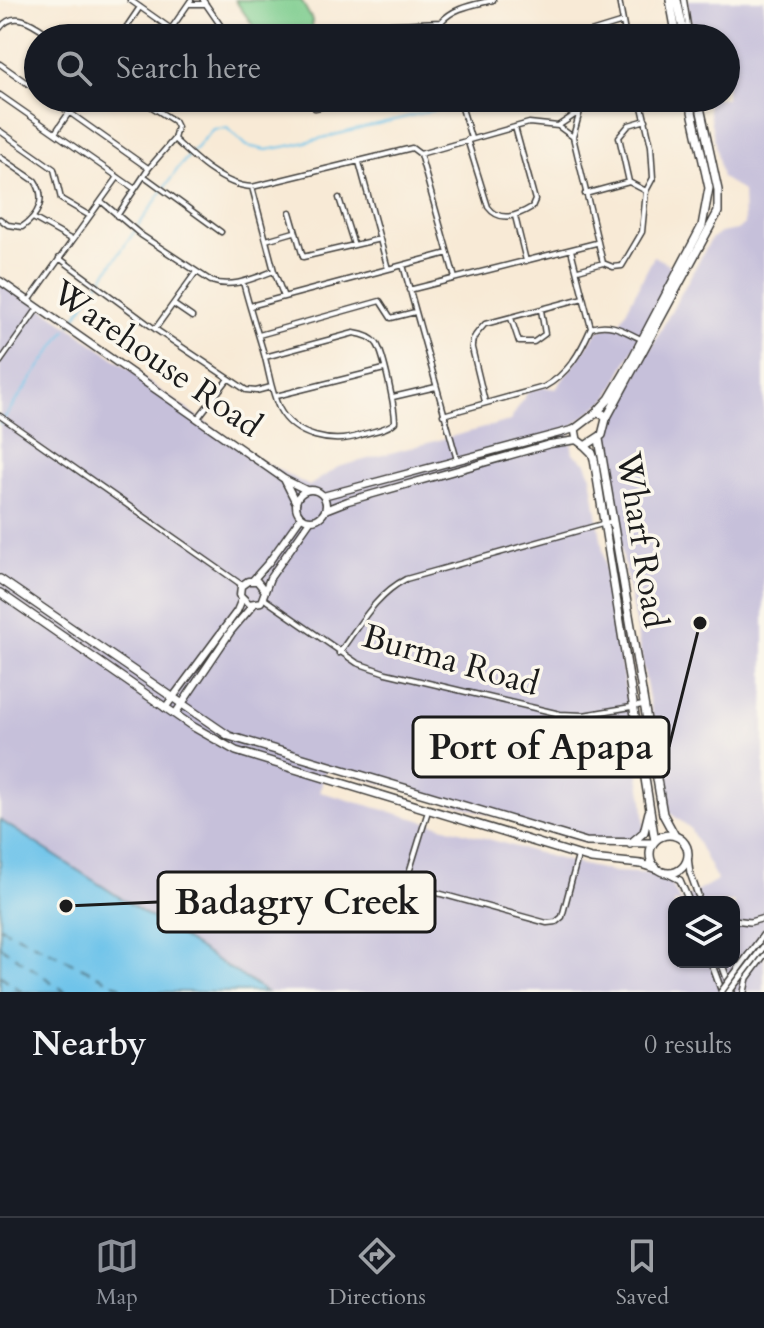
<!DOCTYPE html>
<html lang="en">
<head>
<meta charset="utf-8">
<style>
	:root { --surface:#171b24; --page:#20242c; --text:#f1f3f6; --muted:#9ea1a6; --line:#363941; --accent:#8c9099 }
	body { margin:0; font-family:Cardo,serif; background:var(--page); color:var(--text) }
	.controls { position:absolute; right:24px; bottom:24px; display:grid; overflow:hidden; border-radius:16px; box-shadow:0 2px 6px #0004 }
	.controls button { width:72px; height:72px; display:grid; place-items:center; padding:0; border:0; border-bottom:2px solid var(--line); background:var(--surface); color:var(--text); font:40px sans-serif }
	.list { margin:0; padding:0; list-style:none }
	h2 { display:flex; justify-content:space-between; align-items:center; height:104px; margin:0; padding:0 32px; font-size:34px }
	h2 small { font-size:26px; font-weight:400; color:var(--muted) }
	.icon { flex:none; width:44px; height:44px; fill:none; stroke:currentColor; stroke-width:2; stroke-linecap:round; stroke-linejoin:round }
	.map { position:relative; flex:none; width:764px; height:992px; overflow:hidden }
	.search { position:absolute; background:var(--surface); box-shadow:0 2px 6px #0004; left:24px; right:24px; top:24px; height:88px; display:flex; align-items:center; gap:20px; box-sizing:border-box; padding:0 28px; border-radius:44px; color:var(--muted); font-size:30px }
	.sheet { height:224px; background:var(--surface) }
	nav { display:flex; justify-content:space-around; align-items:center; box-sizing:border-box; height:112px; border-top:2px solid var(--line); background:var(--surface); font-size:22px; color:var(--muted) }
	nav a { display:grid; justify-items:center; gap:4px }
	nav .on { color:var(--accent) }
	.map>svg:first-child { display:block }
	.industrial { fill:#c6c0da; fill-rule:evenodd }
	.green { fill:#7bcc8d; stroke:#4c7454; stroke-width:2 }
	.water { fill:#6dc3ea; stroke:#447083; stroke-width:2 }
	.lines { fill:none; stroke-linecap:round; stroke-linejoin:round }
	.stream { stroke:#6dc3ea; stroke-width:2 }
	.ferry { stroke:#385664; stroke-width:2; stroke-dasharray:10 8; stroke-linecap:butt }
	.minor-casing { stroke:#3d3b38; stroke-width:7 }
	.tertiary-casing { stroke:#3d3b38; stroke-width:8 }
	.secondary-casing { stroke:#3d3b38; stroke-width:9 }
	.primary-casing { stroke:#3d3b38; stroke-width:10 }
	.minor { stroke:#fff; stroke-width:4 }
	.tertiary { stroke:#fff; stroke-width:5 }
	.secondary { stroke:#fff; stroke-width:6 }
	.primary { stroke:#fff; stroke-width:7 }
	.tertiary-bridge-casing { stroke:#3d3b38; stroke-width:8; stroke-linecap:butt }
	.tertiary-bridge { stroke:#fff; stroke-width:5 }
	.labels { text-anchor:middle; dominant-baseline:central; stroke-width:7; stroke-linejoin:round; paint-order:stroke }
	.street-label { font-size:34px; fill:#1c1c1c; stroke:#fbf7ec }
	.leader { fill:none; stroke:#1c1c1c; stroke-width:3 }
	.callout-dot { fill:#1c1c1c; stroke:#fbf7ec; stroke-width:3 }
	.callout { fill:#fbf7ec; stroke:#1c1c1c; stroke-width:3 }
	.callout-label { font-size:36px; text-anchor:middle; font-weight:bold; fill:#1c1c1c }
</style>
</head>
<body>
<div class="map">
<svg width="764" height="992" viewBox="0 0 764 992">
	<rect width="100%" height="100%" fill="#fbf7ec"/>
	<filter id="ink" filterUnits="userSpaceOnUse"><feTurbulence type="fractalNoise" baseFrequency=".0125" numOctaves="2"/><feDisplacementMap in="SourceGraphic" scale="16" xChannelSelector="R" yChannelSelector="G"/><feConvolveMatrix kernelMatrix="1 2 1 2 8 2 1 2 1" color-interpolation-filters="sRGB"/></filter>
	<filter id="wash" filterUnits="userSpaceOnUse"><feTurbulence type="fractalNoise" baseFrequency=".006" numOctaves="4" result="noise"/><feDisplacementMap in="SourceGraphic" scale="32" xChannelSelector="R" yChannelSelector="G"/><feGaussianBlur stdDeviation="1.8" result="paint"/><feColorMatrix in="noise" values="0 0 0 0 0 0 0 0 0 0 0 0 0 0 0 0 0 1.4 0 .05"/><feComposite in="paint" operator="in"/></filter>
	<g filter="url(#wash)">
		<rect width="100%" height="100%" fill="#f8ead6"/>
		<path class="industrial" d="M687,0H764V992H266L0,820V278L255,457L309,486L338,467L510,421L529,390L544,387L556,389L598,331L620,323L654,256L675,268L608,398L569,429L573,453L586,463L591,476L643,800L645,830L632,840L589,843L326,767L320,792L570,862L614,872L660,874L668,878L680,901L717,880L690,828L670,813L604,454V433L711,239L720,233L737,230L744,224L743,191L722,178L706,98H726V38H693ZM674,902H734V962H674Z"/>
		<path class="green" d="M235,0H301L312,20L313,38H262Z"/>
		<path class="water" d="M0,820L266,992H0Z"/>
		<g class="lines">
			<path class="stream" d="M70,325L179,167L213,129L227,128L247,146L266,150L294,145L483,98
				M0,424L66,330"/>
			<path class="ferry" d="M0,927L131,992
				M0,946L66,992
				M0,975L22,992"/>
		</g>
	</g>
	<g filter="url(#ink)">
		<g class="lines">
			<defs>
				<path id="minor" d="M130,0L184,38
					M203,0L225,32V38
					M619,0L626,38
					M684,0L690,38
					M190,4H206
					M0,28C16,7 37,27 54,38
					M171,29L191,0
					M119,38L140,7
					M342,38L375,25L441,22
					M443,38L441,22C454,7 474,5 493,0
					M571,38L623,22
					M0,64L38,91
					M0,95L135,189
					M49,98L148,168
					M316,98L315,108L350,101
					M459,98L471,138
					M590,98L580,111L573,137L603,263
					M558,126L579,112
					M0,131L54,169L61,199L90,216
					M55,133L79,98
					M174,139C194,158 223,186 252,187L412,148L420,154
					M467,139L488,207C500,223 517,216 532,207L535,200L515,127
					M420,154L529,123L558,126L573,137
					M420,154L455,278
					M0,157L35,181C47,199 38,216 22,227L8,225L0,219
					M359,162L388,269
					M144,176L221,232
					M629,182L619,137L629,125L646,120
					M252,187L274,271L284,297
					M585,194L629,182L646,191
					M339,198L354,245
					M101,201L141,235L211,281C232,289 254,278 274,271
					M290,212L303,257L380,239
					M117,216L149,168L174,139L177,127L174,121L138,98
					M515,216L526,261
					M33,218L72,240
					M266,240L294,232
					M59,258L155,329L246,390L256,391L271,387
					M403,265L457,460
					M578,270L603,263L613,267L622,266L642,232L646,191L653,178L651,146L640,98
					M243,282C249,306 257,330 264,354C269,372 271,391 279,408C294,437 333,445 361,435C372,431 387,430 395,422C395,408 384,355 377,344C372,337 361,334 354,333L265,357
					M409,290L596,243
					M29,301L118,177
					M173,304L192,317
					M250,306L448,253
					M511,318L519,342H534L545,334L541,310
					M591,328C610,321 624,331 641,339
					M155,329L196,272
					M259,335L380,301L391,318L415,312
					M0,362L38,308
					M276,396L384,369
					M393,397L436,387
					M485,402L472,348C471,338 478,332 485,324L583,298
					M443,415L544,387C568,374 580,353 591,328L571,250
					M0,416L242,585
					M198,418L228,379
					M263,598L357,663L386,673L560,714L583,715L643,705
					M339,653C359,626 376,594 406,579L613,521
					M405,884L547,923L556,922L562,917L578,856
					M392,928L428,811"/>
				<path id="tertiary" d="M688,857L690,873L698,895
					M666,873L680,880L689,901
					M734,920L750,922L764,918
					M711,962L722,992
					M721,962L732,992
					M744,992L747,978L764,955"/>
				<path id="secondary" d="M0,281L284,479L306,490
					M284,479L295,501
					M296 505a15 15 0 1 1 30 0a15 15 0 1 1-30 0Z
					M323,496L575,429
					M325,510L348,501L550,444L577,440
					M253,580L269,562L301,517
					M265,591L257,581H248L241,586L240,595L249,604L261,602L270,578L310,521
					M165,708L237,611L242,599
					M175,714L231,631L253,605"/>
				<path id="primary" d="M670,0L677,38
					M677,0L685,38
					M596,413L609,399L625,372L702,226L709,188L689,98
					M596,413L603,414L606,419L602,435L585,446L577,440L575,429Z
					M606,419L718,212V190L698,98
					M599,439L663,814L675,836
					M585,446L592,453L594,459L655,841
					M0,579L229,736L586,842L653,843
					M0,593L192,726L236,751L591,859L641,864L657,869
					M650 854a19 19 0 1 1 38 0a19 19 0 1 1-38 0Z
					M630,844L644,832L649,812"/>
			</defs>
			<use href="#minor" class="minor-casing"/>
			<use href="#tertiary" class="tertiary-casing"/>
			<use href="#secondary" class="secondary-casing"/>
			<use href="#primary" class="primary-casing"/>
			<use href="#minor" class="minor"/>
			<use href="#tertiary" class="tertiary"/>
			<use href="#secondary" class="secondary"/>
			<use href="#primary" class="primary"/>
			<defs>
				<path id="tertiary-bridge" d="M721,992L764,934
					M729,992L764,946"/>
			</defs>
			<use href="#tertiary-bridge" class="tertiary-bridge-casing"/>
			<use href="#tertiary-bridge" class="tertiary-bridge"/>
		</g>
	</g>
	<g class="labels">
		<g class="street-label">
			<text transform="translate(157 359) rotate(35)">Warehouse Road</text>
			<text transform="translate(642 540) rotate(81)">Wharf Road</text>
			<text transform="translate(451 660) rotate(16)">Burma Road</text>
		</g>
	</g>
	<path class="leader" d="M700 623L669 747M66 906L158 902"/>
	<g class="callout-dot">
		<circle cx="700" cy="623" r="8"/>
		<circle cx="66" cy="906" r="8"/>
	</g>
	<g class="callout">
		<rect x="413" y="717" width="256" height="60" rx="8"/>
		<rect x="158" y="872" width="277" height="60" rx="8"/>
	</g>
	<g class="callout-label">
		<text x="541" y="759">Port of Apapa</text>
		<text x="297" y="914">Badagry Creek</text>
	</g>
</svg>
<div class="controls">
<button><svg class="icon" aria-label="layers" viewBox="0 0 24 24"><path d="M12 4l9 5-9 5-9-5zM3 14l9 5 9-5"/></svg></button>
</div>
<div class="search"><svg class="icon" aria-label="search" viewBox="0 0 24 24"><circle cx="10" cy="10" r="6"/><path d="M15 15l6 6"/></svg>Search here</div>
</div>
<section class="sheet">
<h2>Nearby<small>0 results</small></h2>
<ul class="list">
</ul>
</section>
<nav>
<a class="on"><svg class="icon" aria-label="map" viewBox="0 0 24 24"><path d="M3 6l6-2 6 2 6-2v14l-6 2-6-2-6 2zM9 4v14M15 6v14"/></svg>Map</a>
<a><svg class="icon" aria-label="directions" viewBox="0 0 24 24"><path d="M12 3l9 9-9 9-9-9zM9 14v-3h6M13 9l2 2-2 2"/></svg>Directions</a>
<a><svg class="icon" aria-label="saved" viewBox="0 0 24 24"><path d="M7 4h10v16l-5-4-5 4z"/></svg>Saved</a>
</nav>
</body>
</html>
